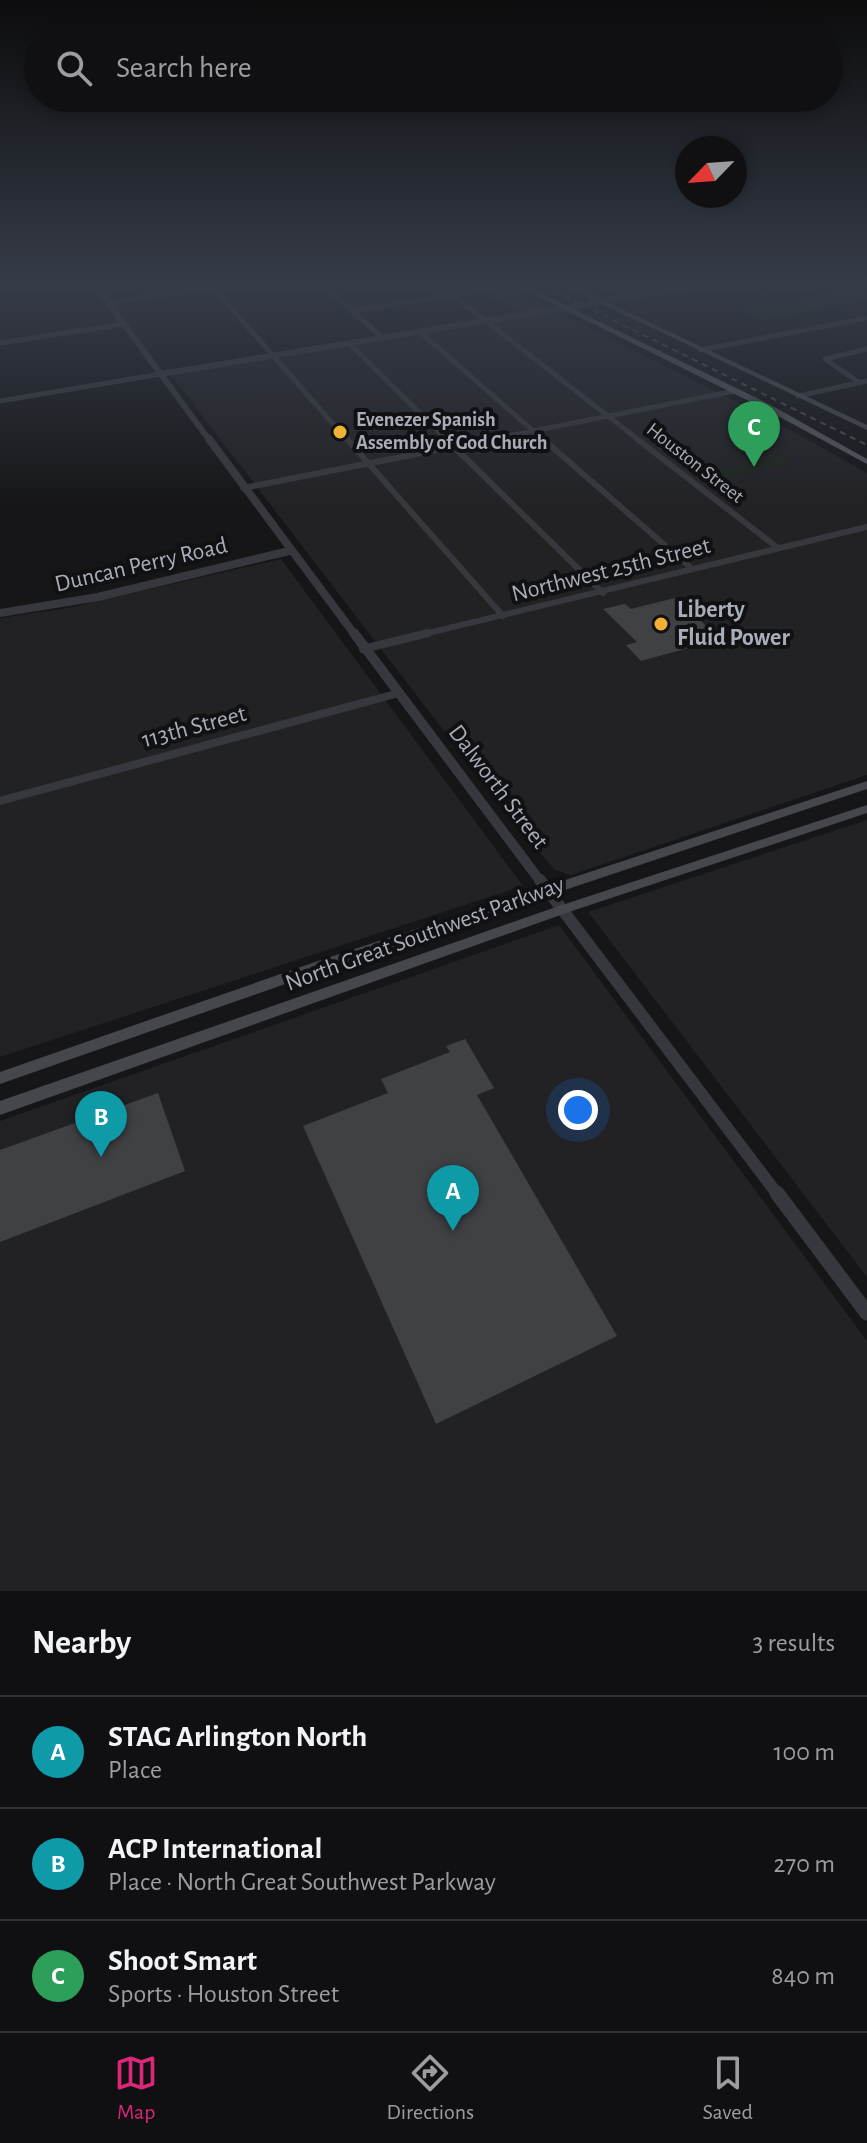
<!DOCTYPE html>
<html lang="en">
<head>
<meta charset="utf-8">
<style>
	:root { --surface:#101012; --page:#19191b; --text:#f1f3f6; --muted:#9c9d9f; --line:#303032; --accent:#db2777 }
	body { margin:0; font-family:"Alegreya Sans",sans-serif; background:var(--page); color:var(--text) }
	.compass { position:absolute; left:675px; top:136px; width:72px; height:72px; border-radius:50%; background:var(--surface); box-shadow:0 4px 12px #0003; rotate:245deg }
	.you { position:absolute; left:578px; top:1110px; width:28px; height:28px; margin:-20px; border:6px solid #fff; border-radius:50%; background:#1a73e8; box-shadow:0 0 0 12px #1a73e833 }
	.badge { display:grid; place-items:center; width:52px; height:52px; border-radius:50%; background:var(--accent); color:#fff; font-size:26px; font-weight:700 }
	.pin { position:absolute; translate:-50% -66px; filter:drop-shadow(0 2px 4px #0008) }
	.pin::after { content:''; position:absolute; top:42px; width:28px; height:24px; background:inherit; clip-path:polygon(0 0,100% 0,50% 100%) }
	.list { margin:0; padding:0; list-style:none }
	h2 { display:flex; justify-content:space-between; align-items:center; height:104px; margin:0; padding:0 32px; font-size:34px }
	h2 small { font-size:26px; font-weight:400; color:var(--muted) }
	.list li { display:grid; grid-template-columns:52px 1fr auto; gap:24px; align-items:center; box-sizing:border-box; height:112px; padding:0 32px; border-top:2px solid var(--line) }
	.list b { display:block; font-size:30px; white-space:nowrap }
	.list p { margin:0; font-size:26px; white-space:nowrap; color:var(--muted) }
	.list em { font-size:26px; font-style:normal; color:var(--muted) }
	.icon { flex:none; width:44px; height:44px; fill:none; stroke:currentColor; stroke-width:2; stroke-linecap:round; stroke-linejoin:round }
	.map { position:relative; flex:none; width:867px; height:1591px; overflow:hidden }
	.search { position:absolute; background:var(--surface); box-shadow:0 4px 12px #0003; left:24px; right:24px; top:24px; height:88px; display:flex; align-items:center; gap:20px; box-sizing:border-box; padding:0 28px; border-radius:44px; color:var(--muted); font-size:30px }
	.sheet { height:440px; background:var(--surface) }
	nav { display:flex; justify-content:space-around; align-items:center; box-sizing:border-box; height:112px; border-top:2px solid var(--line); background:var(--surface); font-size:22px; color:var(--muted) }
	nav a { display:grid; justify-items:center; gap:4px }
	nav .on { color:var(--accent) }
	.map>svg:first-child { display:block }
	.built { fill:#222225 }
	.green { fill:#1e261f }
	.building { fill:#404145 }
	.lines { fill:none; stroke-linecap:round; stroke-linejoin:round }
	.minor-far2 { stroke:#37383d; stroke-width:5 }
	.minor-far1 { stroke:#37383d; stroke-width:6 }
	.minor { stroke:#37383d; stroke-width:8 }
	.tertiary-far4 { stroke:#37383d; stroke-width:6 }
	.tertiary-far3 { stroke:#37383d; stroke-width:8 }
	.tertiary-far2 { stroke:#37383d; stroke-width:10 }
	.tertiary-far1 { stroke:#37383d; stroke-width:12 }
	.tertiary { stroke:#37383d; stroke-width:15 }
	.secondary { fill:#45474d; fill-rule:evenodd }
	.primary { fill:#53555c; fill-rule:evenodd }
	.rail { stroke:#4a4c52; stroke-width:2; stroke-dasharray:6 5; stroke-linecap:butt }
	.poi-dot { fill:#f2b134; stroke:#111113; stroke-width:3 }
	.labels { text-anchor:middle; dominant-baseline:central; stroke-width:8; stroke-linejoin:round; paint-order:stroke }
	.far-poi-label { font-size:20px; font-weight:bold; fill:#a8adb8; stroke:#111113; text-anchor:start }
	.far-street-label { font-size:20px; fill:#a8adb8; stroke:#111113 }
	.street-label { font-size:24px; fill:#a8adb8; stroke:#111113 }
	.poi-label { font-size:24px; font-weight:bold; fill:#a8adb8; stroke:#111113; text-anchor:start }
</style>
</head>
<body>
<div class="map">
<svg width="867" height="1591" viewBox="0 0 867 1591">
	<rect width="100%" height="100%" fill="#161618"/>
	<path class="built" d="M509,288L549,307L520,313L482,292Z
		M556,312L765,416L867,473V775L571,875L555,870L523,834L171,375Z
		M281,559L523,886L0,1057V618L68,608Z
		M867,820V1277L588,912Z
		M559,925L867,1341V1591H0V1121Z"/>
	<path class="green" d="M867,286V301L760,320L738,308Z
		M782,456L793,463L724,479L714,471Z"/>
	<path class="building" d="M675,598L721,639L641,661L626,645L637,642L603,609L625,604L631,609Z
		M465,1039L494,1088L477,1095L617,1336L436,1424L303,1126L388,1093L381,1079L450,1052L446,1046Z
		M158,1093L185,1171L0,1242V1150Z"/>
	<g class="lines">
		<path class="minor-far2" d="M212,286L348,441
			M324,286L382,337
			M441,286L640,441
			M108,303L213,287
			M352,311L508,286
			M419,331L545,441
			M0,343L124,324
			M349,343L448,441
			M701,350L867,318
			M860,383L825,359L867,349
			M798,396L867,381
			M0,401L161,374
			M483,441L735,391"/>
		<path class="minor-far1" d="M347,439L503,616
			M446,439L603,593
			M543,439L691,568
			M637,439L778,548
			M243,488L493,439
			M420,635L867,527"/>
		<path class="minor" d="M363,649L428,633
			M0,801L399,693"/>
		<path class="tertiary-far4" d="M96,286L210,441
			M595,302L692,286
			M161,374L600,302"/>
		<path class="tertiary-far3" d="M209,439L355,635
			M0,613L98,597L289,551"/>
		<path class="tertiary-far2" d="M354,633L541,882"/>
		<path class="tertiary-far1" d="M540,880L778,1195"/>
		<path class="tertiary" d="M777,1193L867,1313"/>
		<path class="secondary" d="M564,286H573L867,425V430Z
			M867,781V789L328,969L0,1084V1072L318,961Z
			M867,805V813L569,912L0,1115V1101L559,906Z"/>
		<path class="primary" d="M517,286H526L769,404L867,459V464L763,408Z"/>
		<path class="rail" d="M544,286L867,445"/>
	</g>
	<linearGradient id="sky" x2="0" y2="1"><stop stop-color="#0c0c0d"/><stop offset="0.56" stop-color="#363c48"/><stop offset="1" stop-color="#363c48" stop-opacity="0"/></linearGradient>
	<rect width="867" height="509" fill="url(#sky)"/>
	<g class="poi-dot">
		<circle cx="340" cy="432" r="8"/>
		<circle cx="661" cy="624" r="8"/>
	</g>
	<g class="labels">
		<g class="far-poi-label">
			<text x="356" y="420">Evenezer Spanish<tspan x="356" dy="23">Assembly of God Church</tspan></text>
		</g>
		<g class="far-street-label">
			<text transform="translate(695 463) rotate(38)">Houston Street</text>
		</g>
		<g class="street-label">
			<text transform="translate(141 565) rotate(-13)">Duncan Perry Road</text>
			<text transform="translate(611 570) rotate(-14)">Northwest 25th Street</text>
			<text transform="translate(194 727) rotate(-15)">113th Street</text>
			<text transform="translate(498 787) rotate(53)">Dalworth Street</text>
			<text transform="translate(425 934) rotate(-20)">North Great Southwest Parkway</text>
		</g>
		<g class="poi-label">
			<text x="677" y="610">Liberty<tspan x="677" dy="28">Fluid Power</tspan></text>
		</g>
	</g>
</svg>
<svg class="compass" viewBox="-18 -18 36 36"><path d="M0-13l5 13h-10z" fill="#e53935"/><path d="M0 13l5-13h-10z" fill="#9c9d9f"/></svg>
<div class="you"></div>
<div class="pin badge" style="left:453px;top:1231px;background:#0f9aa8">A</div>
<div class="pin badge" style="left:101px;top:1157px;background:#0f9aa8">B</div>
<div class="pin badge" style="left:754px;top:467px;background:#2e9e5b">C</div>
<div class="search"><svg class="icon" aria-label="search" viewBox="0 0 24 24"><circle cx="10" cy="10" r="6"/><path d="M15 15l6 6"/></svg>Search here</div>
</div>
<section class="sheet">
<h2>Nearby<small>3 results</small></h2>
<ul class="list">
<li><span class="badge" style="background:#0f9aa8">A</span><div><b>STAG Arlington North</b><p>Place</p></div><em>100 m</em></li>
<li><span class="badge" style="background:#0f9aa8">B</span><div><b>ACP International</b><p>Place · North Great Southwest Parkway</p></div><em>270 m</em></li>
<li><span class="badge" style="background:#2e9e5b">C</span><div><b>Shoot Smart</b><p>Sports · Houston Street</p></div><em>840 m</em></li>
</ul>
</section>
<nav>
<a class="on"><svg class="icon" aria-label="map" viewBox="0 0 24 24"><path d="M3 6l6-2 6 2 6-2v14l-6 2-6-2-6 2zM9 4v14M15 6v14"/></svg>Map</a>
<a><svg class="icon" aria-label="directions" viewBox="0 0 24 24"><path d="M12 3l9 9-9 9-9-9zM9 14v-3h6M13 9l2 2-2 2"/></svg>Directions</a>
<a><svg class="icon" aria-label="saved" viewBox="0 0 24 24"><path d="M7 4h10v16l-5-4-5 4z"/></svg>Saved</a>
</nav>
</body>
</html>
